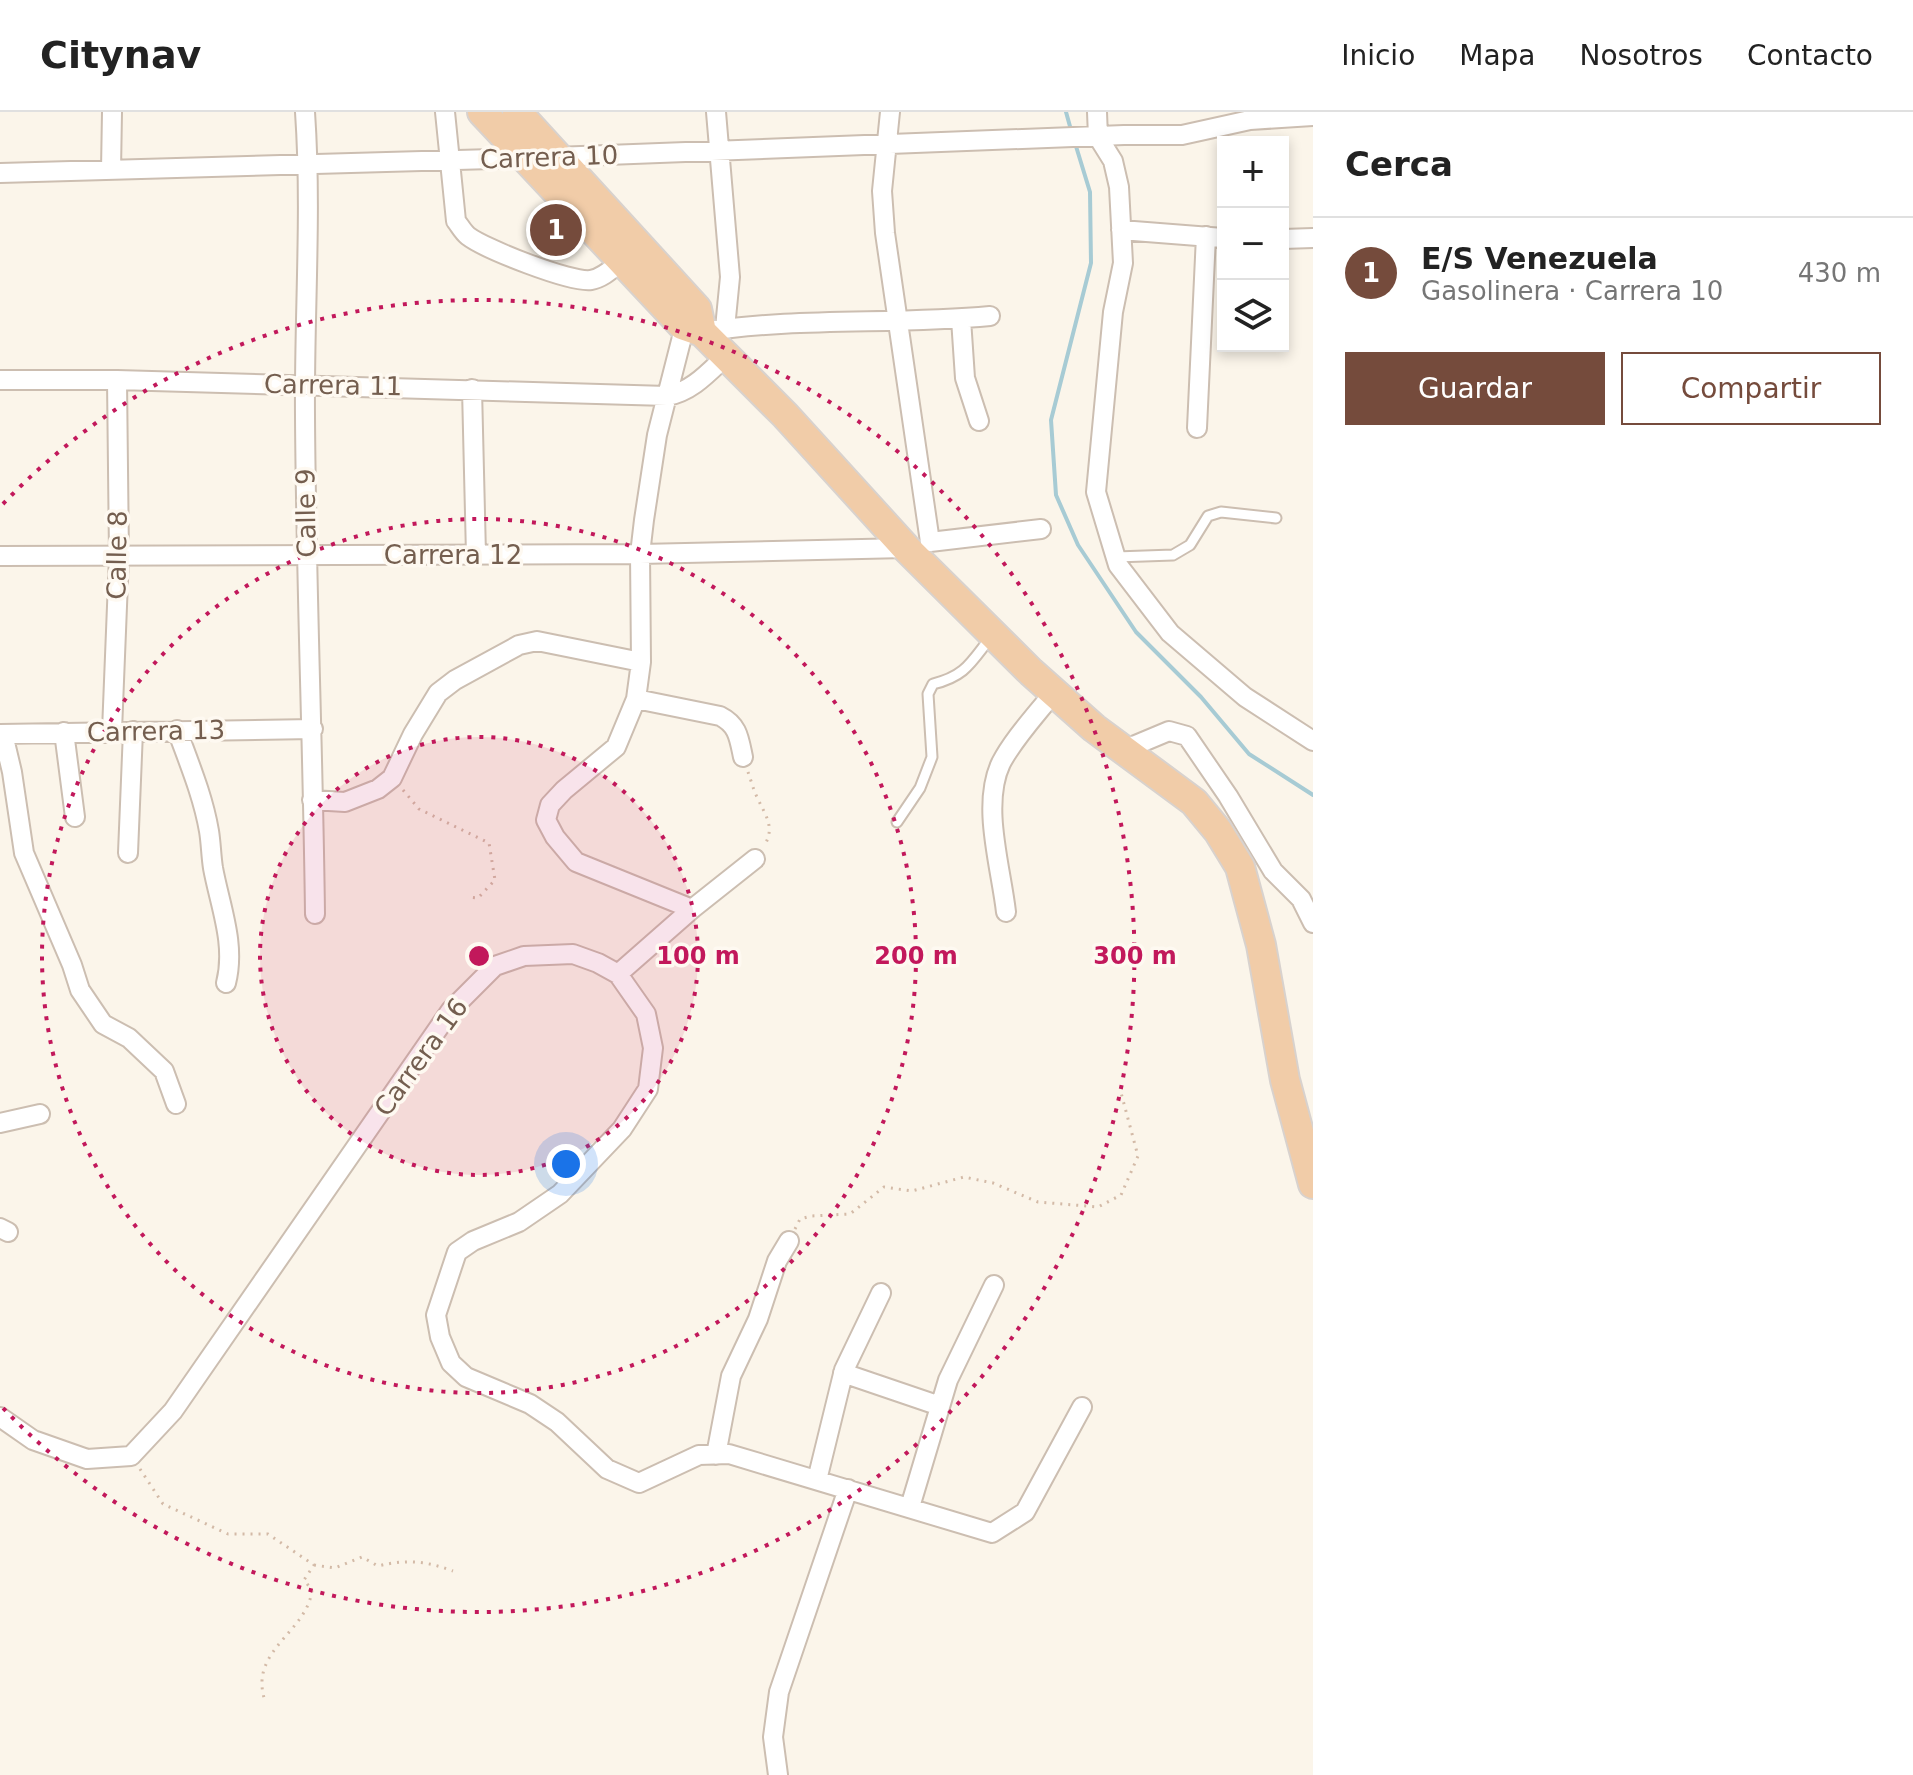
<!DOCTYPE html>
<html lang="es">
<head>
<meta charset="utf-8">
<style>
	:root { --surface:#fff; --page:#f6f6f6; --text:#222; --muted:#767676; --line:#e0e0e0; --accent:#754b3c }
	body { margin:0; font-family:"DejaVu Sans",sans-serif; background:var(--page); color:var(--text) }
	.controls { position:absolute; right:24px; top:24px; display:grid; overflow:hidden; border-radius:0px; box-shadow:0 4px 12px #0003 }
	.controls button { width:72px; height:72px; display:grid; place-items:center; padding:0; border:0; border-bottom:2px solid var(--line); background:var(--surface); color:var(--text); font:40px sans-serif }
	.you { position:absolute; left:566px; top:1052px; width:28px; height:28px; margin:-20px; border:6px solid #fff; border-radius:50%; background:#1a73e8; box-shadow:0 0 0 12px #1a73e833 }
	.badge { display:grid; place-items:center; width:52px; height:52px; border-radius:50%; background:var(--accent); color:#fff; font-size:26px; font-weight:700 }
	.pin { position:absolute; translate:-50% -50%; border:4px solid #fff; box-shadow:0 2px 8px #0006 }
	.list { margin:0; padding:0; list-style:none }
	h2 { display:flex; justify-content:space-between; align-items:center; height:104px; margin:0; padding:0 32px; font-size:34px }
	h2 small { font-size:26px; font-weight:400; color:var(--muted) }
	.list li { display:grid; grid-template-columns:52px 1fr auto; gap:24px; align-items:center; box-sizing:border-box; height:112px; padding:0 32px; border-top:2px solid var(--line) }
	.list b { display:block; font-size:30px; white-space:nowrap }
	.list p { margin:0; font-size:26px; white-space:nowrap; color:var(--muted) }
	.list em { font-size:26px; font-style:normal; color:var(--muted) }
	.actions { display:flex; gap:16px; padding:24px 32px }
	.actions a { flex:1; padding:18px 0; border:2px solid var(--accent); border-radius:0px; text-align:center; font-size:28px; color:var(--accent) }
	.actions .main { background:var(--accent); color:#fff }
	.icon { flex:none; width:44px; height:44px; fill:none; stroke:currentColor; stroke-width:2; stroke-linecap:round; stroke-linejoin:round }
	.map { position:relative; flex:none; width:1313px; height:1663px; overflow:hidden }
	header { display:flex; align-items:center; gap:48px; box-sizing:border-box; height:112px; padding:0 40px; background:var(--surface); border-bottom:2px solid var(--line) }
	header strong { font-size:38px }
	nav { display:flex; gap:44px; margin-inline-start:auto; font-size:28px }
	main { display:flex }
	aside { flex:1; background:var(--surface) }
	.map>svg:first-child { display:block }
	.lines { fill:none; stroke-linecap:round; stroke-linejoin:round }
	.stream { stroke:#a7cbd4; stroke-width:4 }
	.service-casing { stroke:#ccbeb1; stroke-width:13 }
	.minor-casing { stroke:#ccbeb1; stroke-width:22 }
	.trunk-casing { stroke:#d8d2ce; stroke-width:32 }
	.path { stroke:#d3baa7; stroke-width:3; stroke-dasharray:2 6; stroke-linecap:butt }
	.service { stroke:#fff; stroke-width:9 }
	.minor { stroke:#fff; stroke-width:18 }
	.trunk { stroke:#f1cca8; stroke-width:28 }
	.ring { fill:none; stroke:#c2185b; stroke-width:4; stroke-dasharray:4 8 }
	.labels { text-anchor:middle; dominant-baseline:central; stroke-width:7; stroke-linejoin:round; paint-order:stroke }
	.street-label { font-size:26px; fill:#745e4f; stroke:#fef9f1 }
	.centre { fill:#c2185b; stroke:#fef9f1; stroke-width:4 }
	.ring-label { font-size:24px; text-anchor:middle; font-weight:bold; fill:#c2185b; stroke:#fef9f1; stroke-width:7; stroke-linejoin:round; paint-order:stroke }
</style>
</head>
<body>
<header>
<strong>Citynav</strong>
<nav><a>Inicio</a><a>Mapa</a><a>Nosotros</a><a>Contacto</a></nav>
</header>
<main>
<div class="map">
<svg width="1313" height="1663" viewBox="0 0 1313 1663">
	<rect width="100%" height="100%" fill="#fbf5ea"/>
	<g class="lines">
		<path class="stream" d="M1066,0L1071,18
			M1075,31L1090,80L1091,151L1051,308L1056,383L1078,433L1136,520L1201,585L1249,642L1313,683"/>
		<defs>
			<path id="service" d="M1116,445L1173,443L1190,433L1208,404L1221,400L1276,406
				M897,710L920,676L932,645L928,582L933,572C966,564 971,550 991,525"/>
			<path id="minor" d="M305,0C312,101 304,203 305,304C306,470 313,636 315,802
				M445,0L456,109C460,114 463,120 468,124C485,137 571,171 591,168C603,166 613,156 622,149
				M716,0L730,165L725,216
				M890,0L882,79L885,121L930,430
				M1097,0L1098,25L1113,49L1119,75L1123,151L1113,200L1096,380L1118,453L1170,521L1245,585L1313,629
				M555,45L1124,23H1182L1250,8L1313,4
				M111,58L112,0
				M0,61L529,46
				M1121,118L1223,126
				M1283,127L1313,126
				M961,207L965,266L979,309
				M682,213V225L657,323L644,408L640,442L641,550L636,587L616,635L564,678L550,693L546,708L555,725L576,750L692,797
				M702,220C797,205 894,213 990,204
				M0,268H117L667,284C691,280 708,261 725,245
				M472,277L476,443
				M1197,316L1206,124
				M930,430L1041,417
				M0,444L640,442L906,436
				M636,587L720,604C738,613 739,626 743,645
				M177,618C189,651 203,684 209,719C211,731 211,743 213,756C220,794 236,832 226,871
				M112,619L119,444L117,268
				M64,620L75,705
				M0,622L313,617
				M3,622L12,660L24,741L72,853L80,878L103,912L129,926L164,959L176,992
				M1126,637L1169,619L1187,624L1228,684L1273,759L1301,787L1313,811
				M312,688L345,690L378,677L392,666L413,622L438,581L455,568L519,533L537,529L641,550
				M128,741L133,619
				M1006,800C1001,755 981,693 1001,651C1014,626 1037,602 1054,580
				M618,862L692,797L755,747
				M0,1011L40,1002
				M0,1116L8,1120
				M843,1261L940,1294
				M0,1305L33,1328L87,1347L131,1344L173,1299L451,898L495,854L524,844L573,842L598,851L618,862L646,902L653,936L648,977L622,1017L560,1082L519,1110L473,1129L457,1140L436,1203L440,1225L451,1251L466,1265L530,1292L557,1310L607,1357L639,1371L699,1343L729,1342L992,1421L1025,1400L1082,1295
				M716,1343L731,1264L758,1207L777,1149L789,1129
				M817,1368L844,1258L881,1181
				M910,1395L948,1268L994,1173
				M778,1663L773,1625L779,1580L848,1377"/>
			<path id="trunk" d="M482,0L682,213L702,220L785,303L906,436L1031,560L1094,616L1194,690L1218,719L1240,755L1261,833L1285,968L1313,1072
				M517,0L697,197L702,220"/>
		</defs>
		<use href="#service" class="service-casing"/>
		<use href="#minor" class="minor-casing"/>
		<use href="#trunk" class="trunk-casing"/>
		<path class="path" d="M748,660C751,668 753,677 757,685C765,703 776,715 764,734
			M403,678L419,697L489,731L495,768L478,786L467,785
			M795,1117L800,1107L811,1104L850,1102L884,1075L912,1079L964,1065L993,1071L1038,1090L1098,1095L1121,1083L1138,1044L1120,977
			M140,1357L163,1392L228,1422H268L314,1453L304,1468L312,1478C307,1521 248,1538 265,1589
			M314,1453L335,1456L362,1445L378,1454C407,1447 426,1449 453,1459"/>
		<use href="#service" class="service"/>
		<use href="#minor" class="minor"/>
		<use href="#trunk" class="trunk"/>
	</g>
	<circle cx="479" cy="844" r="219" fill="#c2185b" fill-opacity=".12"/>
	<g class="ring">
		<circle cx="479" cy="844" r="219"/>
		<circle cx="479" cy="844" r="437"/>
		<path d="M3 392A656 656 0 1 1 3 1296"/>
	</g>
	<g class="labels">
		<g class="street-label">
			<text transform="translate(549 45) rotate(-2)">Carrera 10</text>
			<text transform="translate(333 273) rotate(1)">Carrera 11</text>
			<text transform="translate(306 401) rotate(-91)">Calle 9</text>
			<text transform="translate(117 443) rotate(-89)">Calle 8</text>
			<text x="453" y="443">Carrera 12</text>
			<text transform="translate(156 619) rotate(-1)">Carrera 13</text>
			<text transform="translate(421 945) rotate(-54)">Carrera 16</text>
		</g>
	</g>
	<circle cx="479" cy="844" r="12" class="centre"/>
	<g class="ring-label">
		<text x="698" y="852">100 m</text>
		<text x="916" y="852">200 m</text>
		<text x="1135" y="852">300 m</text>
	</g>
</svg>
<div class="controls">
<button>+</button>
<button>−</button>
<button><svg class="icon" aria-label="layers" viewBox="0 0 24 24"><path d="M12 4l9 5-9 5-9-5zM3 14l9 5 9-5"/></svg></button>
</div>
<div class="you"></div>
<div class="pin badge" style="left:556px;top:118px">1</div>
</div>
<aside>
<h2>Cerca<small></small></h2>
<ul class="list">
<li><span class="badge">1</span><div><b>E/S Venezuela</b><p>Gasolinera · Carrera 10</p></div><em>430 m</em></li>
</ul>
<div class="actions"><a class="main">Guardar</a><a>Compartir</a></div>
</aside>
</main>
</body>
</html>
